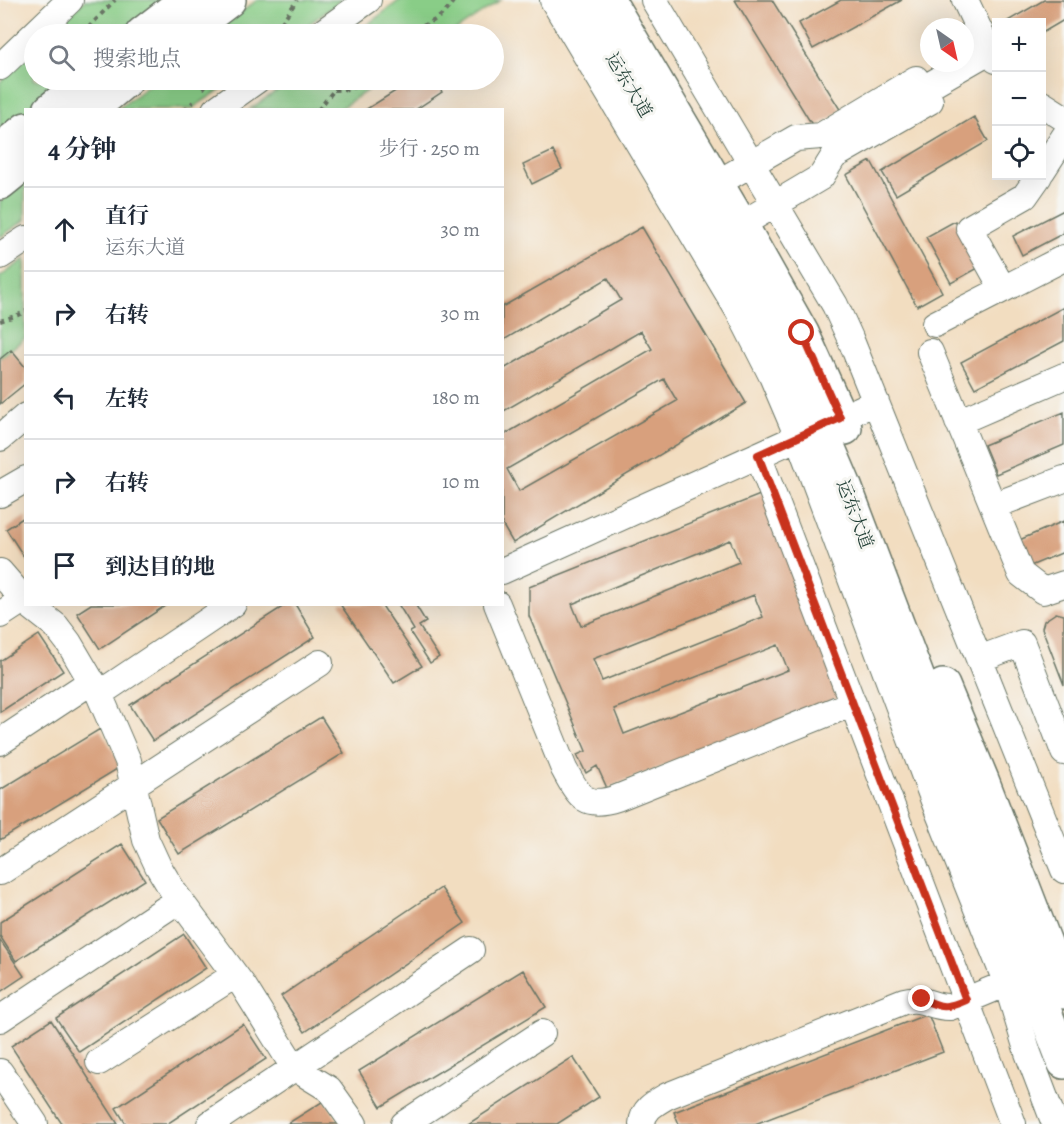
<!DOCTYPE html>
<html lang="zh">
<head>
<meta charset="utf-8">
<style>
	:root { --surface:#fff; --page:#f6f6f7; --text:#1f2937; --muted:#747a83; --line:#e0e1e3 }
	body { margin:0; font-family:Alegreya,"Noto Serif SC",serif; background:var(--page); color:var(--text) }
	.controls { position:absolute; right:18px; top:18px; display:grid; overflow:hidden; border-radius:0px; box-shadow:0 6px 24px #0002 }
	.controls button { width:54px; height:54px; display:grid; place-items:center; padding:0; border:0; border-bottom:2px solid var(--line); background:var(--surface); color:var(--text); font:30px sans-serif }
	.compass { position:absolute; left:920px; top:18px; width:54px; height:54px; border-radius:50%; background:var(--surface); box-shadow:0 6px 24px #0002; rotate:146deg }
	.stop { position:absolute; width:18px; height:18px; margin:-14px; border:4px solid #c8321e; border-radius:50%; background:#fff }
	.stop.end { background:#c8321e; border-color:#fff; box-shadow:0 2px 6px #0008 }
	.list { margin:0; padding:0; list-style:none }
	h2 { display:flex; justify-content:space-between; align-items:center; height:78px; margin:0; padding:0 24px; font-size:26px }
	h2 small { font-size:20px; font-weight:400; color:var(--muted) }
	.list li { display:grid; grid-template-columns:39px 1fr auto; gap:18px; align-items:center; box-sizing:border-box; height:84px; padding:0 24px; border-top:2px solid var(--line) }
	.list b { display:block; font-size:22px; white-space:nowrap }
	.list p { margin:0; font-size:20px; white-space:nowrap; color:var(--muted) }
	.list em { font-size:20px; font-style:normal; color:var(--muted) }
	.icon { flex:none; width:33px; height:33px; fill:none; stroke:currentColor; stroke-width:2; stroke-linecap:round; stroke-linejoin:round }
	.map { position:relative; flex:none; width:1064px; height:1124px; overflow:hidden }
	.search { position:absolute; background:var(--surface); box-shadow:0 6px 24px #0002; left:24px; top:24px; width:480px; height:66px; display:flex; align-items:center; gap:15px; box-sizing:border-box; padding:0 21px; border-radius:33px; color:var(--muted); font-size:22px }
	.panel { position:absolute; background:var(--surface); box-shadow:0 6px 24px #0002; left:24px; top:108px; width:480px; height:498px; border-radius:0px }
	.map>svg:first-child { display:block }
	.green { fill:#89cd87; stroke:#54855e; stroke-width:1.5 }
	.building { fill:#d8a07d; fill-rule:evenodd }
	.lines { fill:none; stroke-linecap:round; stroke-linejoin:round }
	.minor-casing { stroke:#697565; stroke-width:28 }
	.major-casing { stroke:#697565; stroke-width:36 }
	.path { stroke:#697565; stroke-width:4; stroke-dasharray:4.5 4.5; stroke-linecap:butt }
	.minor { stroke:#fff; stroke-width:26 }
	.major { stroke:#fff; stroke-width:33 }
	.route { stroke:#c8321e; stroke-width:8 }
	.labels { text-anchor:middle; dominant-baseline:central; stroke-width:6; stroke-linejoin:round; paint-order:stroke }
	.street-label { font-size:18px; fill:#1f3d34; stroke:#f6f6f2 }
</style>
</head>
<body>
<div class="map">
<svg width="1064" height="1124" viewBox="0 0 1064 1124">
	<rect width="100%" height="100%" fill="#f6f6f2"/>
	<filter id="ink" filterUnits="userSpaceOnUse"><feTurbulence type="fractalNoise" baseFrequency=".0167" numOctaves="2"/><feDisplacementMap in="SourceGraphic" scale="12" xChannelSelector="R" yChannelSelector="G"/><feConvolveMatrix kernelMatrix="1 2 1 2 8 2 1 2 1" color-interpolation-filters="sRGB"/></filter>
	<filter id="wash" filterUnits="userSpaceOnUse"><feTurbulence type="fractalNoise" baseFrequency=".008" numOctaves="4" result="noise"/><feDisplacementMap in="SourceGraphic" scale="24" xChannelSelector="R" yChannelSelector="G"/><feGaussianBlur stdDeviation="1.35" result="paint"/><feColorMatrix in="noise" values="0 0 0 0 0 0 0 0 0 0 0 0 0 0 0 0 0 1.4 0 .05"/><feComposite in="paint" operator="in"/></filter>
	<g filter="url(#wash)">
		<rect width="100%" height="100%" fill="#f2ddc0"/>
		<path class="green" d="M85,0H162L119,34H49Z
			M257,0H342L295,34H213Z
			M400,0H501L450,34H355Z
			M34,49V80H63L0,132V82Z
			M156,80H235L191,109H118Z
			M293,80H383L339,109H250Z
			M25,182V220L0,237V202Z
			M25,259V338L0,358V277Z"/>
		<g id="blocks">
			<path class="building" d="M735,0H772L841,111L814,128Z
				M841,0H902L813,49L799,23Z
				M1044,0H1064V20L1042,33V22H1006Z
				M413,80H434L442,92L415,110H365Z
				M974,117L988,141L896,195L882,172Z
				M553,151L562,169L532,184L523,165Z
				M871,161L942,292L917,306L846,175Z
				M1064,210V233L1022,255L1013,236Z
				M955,221L980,267L951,283L926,237Z
				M642,227L746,403L513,543L502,524V436L652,349L641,331L502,412V370L621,300L608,278L502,341V307ZM664,379L677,401L519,491L507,469Z
				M1064,307V341L975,388L961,362Z
				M11,350L26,368V383L0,404V359Z
				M1064,412V445L996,474L984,445Z
				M765,493L843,696L607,788L597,766L586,773L577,755L586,751L529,616V587ZM730,540L739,562L581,626L572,604ZM754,595L763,617L602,681L593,659ZM778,645L788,670L624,734L614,709Z
				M26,516V560L6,529Z
				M1064,521V552L1028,567L1017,541Z
				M91,604H168L100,649L77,613Z
				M287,604H295L315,637L153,741L130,705Z
				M340,604H381L422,666L394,683Z
				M398,604H415L426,622L419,626L439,657L430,663L410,632L414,630Z
				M1056,613L1064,615V685L1042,628L1044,621Z
				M39,635L63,671L0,712V661Z
				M321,717L344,753L179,854L157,818Z
				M100,729L122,766L0,840V790Z
				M122,844L145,880L16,961L0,936V922Z
				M441,888L465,923L305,1032L281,996Z
				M184,934L206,968L79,1052L56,1018Z
				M0,940L24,976L0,992Z
				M523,970L546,1007L381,1107L359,1071Z
				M928,1014L943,1052L755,1124H679L674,1112Z
				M51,1020L118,1124H62L11,1046Z
				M243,1024L266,1059L167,1124H126L116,1108Z
				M573,1057L599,1097L557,1124H468Z
				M325,1100L340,1124H287Z"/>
		</g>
	</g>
	<g filter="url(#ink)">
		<use href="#blocks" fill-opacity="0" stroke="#697565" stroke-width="1.5"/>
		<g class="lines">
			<defs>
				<path id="minor" d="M553,0L741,315L772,376L798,437L934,801L1007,984L1028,1053L1055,1124
					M654,0L835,305L850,338L1064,870
					M965,0L989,51L996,60
					M320,34L368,0
					M0,67L70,0
					M923,89L989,51
					M1042,104L1064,118
					M215,110L257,80
					M1042,171L1064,137
					M702,192L796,138L821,136L916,79L930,101L834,156L821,177L725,234
					M0,256L26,239
					M1003,289L969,228L1025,196L1039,176
					M935,324L1064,258
					M930,352L1021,574L1043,591L1064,584
					M958,422L1064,376
					M0,438L26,416
					M758,455L1013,1124
					M0,494L26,479
					M993,506L1064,479
					M502,571L876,402
					M0,572L26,602
					M28,604L56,626L69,643L99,694L128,761L146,840L158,866L173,891L244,987L292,1064L303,1073L329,1089L354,1124
					M497,604L564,769C579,796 584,809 617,798L853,703
					M0,615L26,598
					M979,659L1022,643L1064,752
					M99,694L233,604
					M0,742L92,681
					M0,872L320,663
					M0,1019L179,900
					M99,1062L235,975
					M0,1072L35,1124
					M210,1124L471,950
					M404,1124L542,1033
					M642,1124C643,1109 655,1103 667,1096L904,1001C924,996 931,1008 950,1007L1022,977"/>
				<path id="major" d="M577,0L719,238L812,409L844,484L1064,1062
					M608,0L741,225L802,333L845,428
					M142,34L186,0
					M184,34L229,0
					M50,110L87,80
					M90,110L126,80
					M0,150L26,129
					M0,183L26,162
					M943,686L982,780L1064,992"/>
			</defs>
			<use href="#minor" class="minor-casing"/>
			<use href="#major" class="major-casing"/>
			<path class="path" d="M82,34L115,0
				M267,34L280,25L297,0
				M397,34C421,27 440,23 454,0
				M203,89L209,80
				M334,90L350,89L369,80
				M185,110L193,102
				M318,110L342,80
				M0,321L18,315L26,311"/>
			<use href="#minor" class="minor"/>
			<use href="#major" class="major"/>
		</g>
	</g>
	<g class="lines" filter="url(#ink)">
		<path class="route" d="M802,333L840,418L758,455L966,1000C946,1009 942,1008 922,999"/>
	</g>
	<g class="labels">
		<g class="street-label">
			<text transform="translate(629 85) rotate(59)">运东大道</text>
			<text transform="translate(855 514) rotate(69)">运东大道</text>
		</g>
	</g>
</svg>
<div class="controls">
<button>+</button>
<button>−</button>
<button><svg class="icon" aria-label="locate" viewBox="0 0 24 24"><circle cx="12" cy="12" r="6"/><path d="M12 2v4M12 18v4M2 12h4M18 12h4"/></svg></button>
</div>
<svg class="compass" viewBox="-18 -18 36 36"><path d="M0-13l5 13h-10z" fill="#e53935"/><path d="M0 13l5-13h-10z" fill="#747a83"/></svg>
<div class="stop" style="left:802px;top:333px"></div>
<div class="stop end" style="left:922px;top:999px"></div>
<div class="search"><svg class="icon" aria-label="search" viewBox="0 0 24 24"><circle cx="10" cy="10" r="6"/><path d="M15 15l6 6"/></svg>搜索地点</div>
<section class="panel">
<h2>4 分钟<small>步行 · 250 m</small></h2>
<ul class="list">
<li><svg class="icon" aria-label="ahead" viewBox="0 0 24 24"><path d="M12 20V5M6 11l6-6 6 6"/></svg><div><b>直行</b><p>运东大道</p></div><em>30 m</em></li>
<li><svg class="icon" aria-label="right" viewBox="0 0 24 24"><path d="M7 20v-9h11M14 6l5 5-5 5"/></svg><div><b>右转</b></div><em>30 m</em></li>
<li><svg class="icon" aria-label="left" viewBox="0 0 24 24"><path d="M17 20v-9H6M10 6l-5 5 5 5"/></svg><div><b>左转</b></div><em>180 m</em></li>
<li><svg class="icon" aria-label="right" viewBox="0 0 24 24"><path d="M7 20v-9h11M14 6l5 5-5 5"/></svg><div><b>右转</b></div><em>10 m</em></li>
<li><svg class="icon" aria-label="arrive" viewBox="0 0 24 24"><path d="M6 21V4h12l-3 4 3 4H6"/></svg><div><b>到达目的地</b></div></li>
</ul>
</section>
</div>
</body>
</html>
